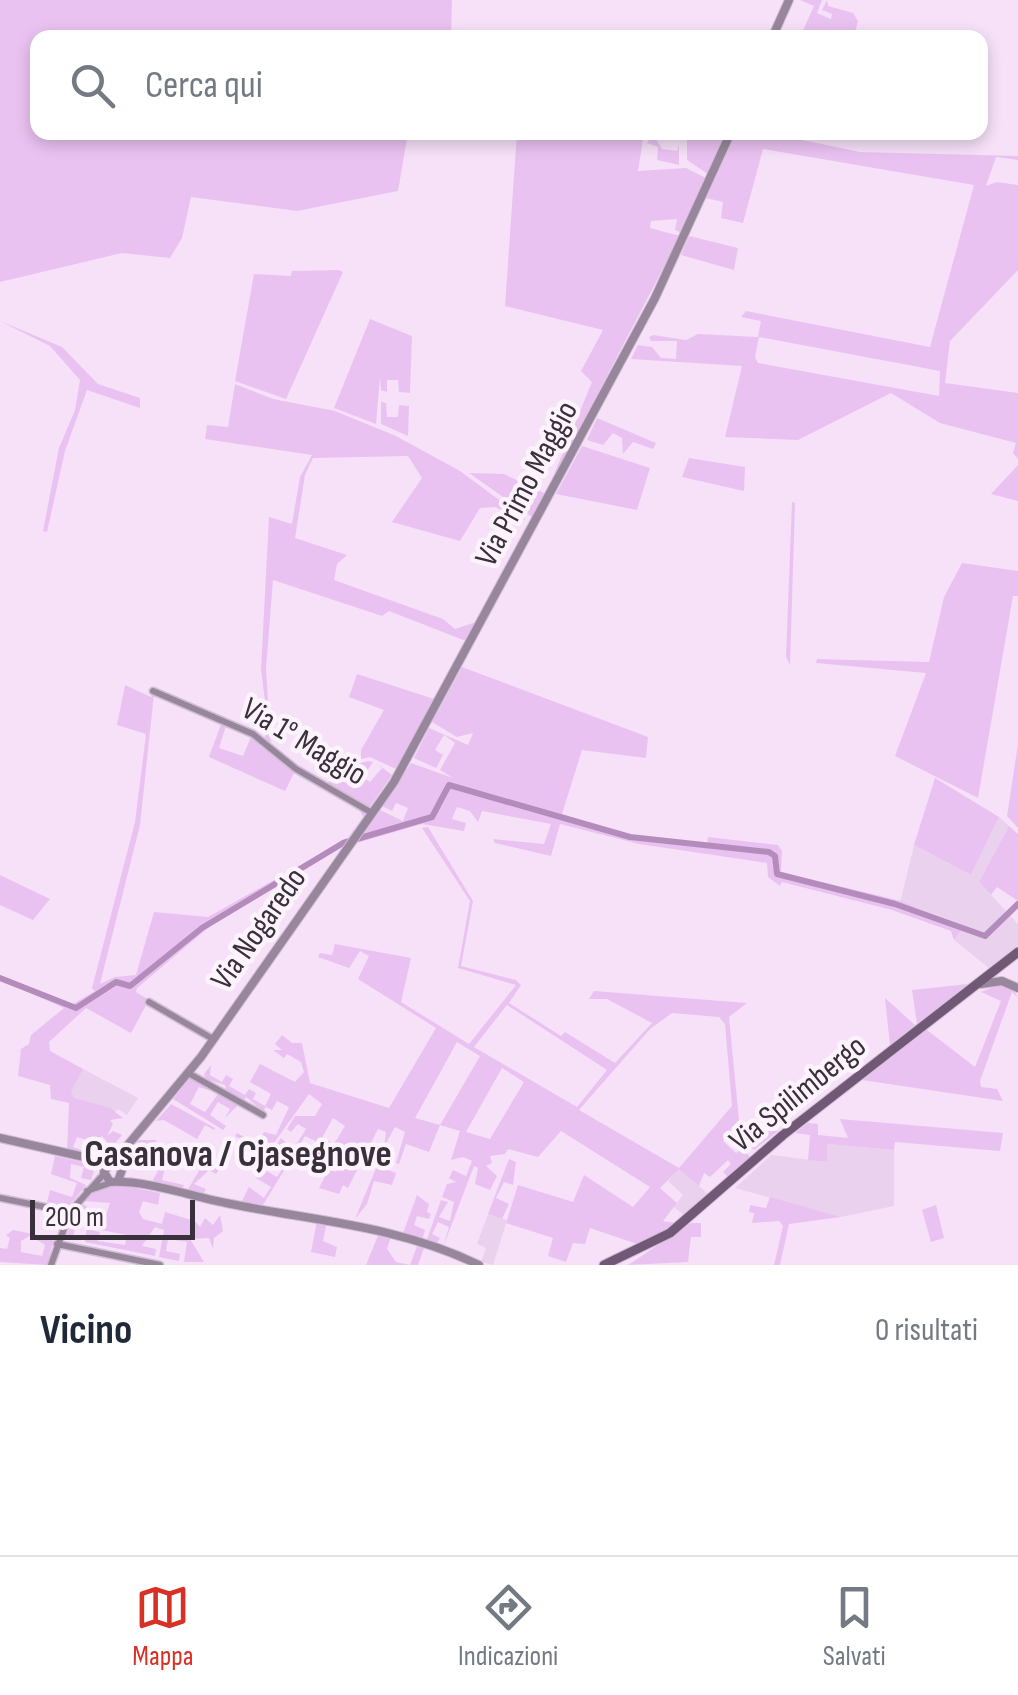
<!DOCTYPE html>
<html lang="it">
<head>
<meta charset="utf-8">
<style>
	:root { --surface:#fff; --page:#f2f2f3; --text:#1f2937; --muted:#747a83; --line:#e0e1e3; --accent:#d93025 }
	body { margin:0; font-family:"Sofia Sans Condensed",sans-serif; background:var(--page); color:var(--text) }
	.scale { position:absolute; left:30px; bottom:25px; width:165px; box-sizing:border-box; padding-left:10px; border:5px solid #38303a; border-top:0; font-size:28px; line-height:35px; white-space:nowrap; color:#38303a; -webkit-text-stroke:8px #fcf3fd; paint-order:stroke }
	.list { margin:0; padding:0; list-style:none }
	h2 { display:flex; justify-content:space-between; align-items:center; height:130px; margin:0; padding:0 40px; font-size:42px }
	h2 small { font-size:32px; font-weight:400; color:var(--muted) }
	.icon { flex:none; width:55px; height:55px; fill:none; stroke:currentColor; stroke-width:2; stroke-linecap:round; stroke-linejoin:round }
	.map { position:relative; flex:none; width:1018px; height:1265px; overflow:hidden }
	.search { position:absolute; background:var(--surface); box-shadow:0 5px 15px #0003; left:30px; right:30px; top:30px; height:110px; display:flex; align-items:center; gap:25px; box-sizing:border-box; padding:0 35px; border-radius:20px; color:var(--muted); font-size:38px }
	.sheet { height:290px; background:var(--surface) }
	nav { display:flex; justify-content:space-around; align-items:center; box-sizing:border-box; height:140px; border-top:2px solid var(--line); background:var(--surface); font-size:28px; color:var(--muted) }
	nav a { display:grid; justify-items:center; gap:5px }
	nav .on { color:var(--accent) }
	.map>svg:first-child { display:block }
	.built { fill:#ead1ee }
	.green { fill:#eac2f1; fill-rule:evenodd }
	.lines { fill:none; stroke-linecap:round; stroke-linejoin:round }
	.canal { stroke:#b48cbb; stroke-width:6 }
	.minor-casing { stroke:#d0bed3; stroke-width:9 }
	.tertiary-casing { stroke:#d0bed3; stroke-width:10 }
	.secondary-casing { stroke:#d0bed3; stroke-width:11 }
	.minor { stroke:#98879c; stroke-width:6 }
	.tertiary { stroke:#98879c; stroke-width:8 }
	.secondary { stroke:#715876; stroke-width:9 }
	.labels { text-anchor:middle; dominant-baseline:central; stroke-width:9; stroke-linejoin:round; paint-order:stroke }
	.street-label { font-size:32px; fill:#38303a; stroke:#fcf3fd }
	.quarter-label { font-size:38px; font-weight:bold; fill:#38303a; stroke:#fcf3fd }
</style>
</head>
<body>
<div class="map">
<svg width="1018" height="1265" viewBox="0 0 1018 1265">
	<rect width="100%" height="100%" fill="#f6e1f9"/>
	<path class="built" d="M999,817L1009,826L979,882L1018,924V945L989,968L954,940L962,929L900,903L914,845L971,875Z
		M49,1051L138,1098L127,1115L118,1109L115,1112L55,1096Z
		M826,1144L894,1150V1206L841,1217L735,1188L771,1155L826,1162Z
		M679,1168L708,1194L685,1216L674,1207L683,1195L668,1181Z
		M488,1214L507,1220L493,1265L481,1262L486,1248L477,1244Z"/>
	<path class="green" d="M0,0H452L451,37L38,38V132L408,133L398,191L297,211L191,197L182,238L170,258L122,253L0,282Z
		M800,0H822L817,13L831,19L832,14L822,10L827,0L828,6L853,13L858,21L854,37H829L808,31L806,37H800L814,6Z
		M736,132L798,133L797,139L860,152L1018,156V160L996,157L986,186L997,182L1018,185V270L950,341L945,383L1018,393V459L1013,453L1016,443L940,423L891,393L798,440L725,437L742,366L631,359L638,345L652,347L661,358L676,359L677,341H651L649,337L653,335L686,340L698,334L758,337L761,321L741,317L746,311L930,347L974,185L763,149L743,223L721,218L723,202L706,198ZM759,337L940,371L939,396L758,363L755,357Z
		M517,133H644L638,171L686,168L706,178L682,233L675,230L677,219L651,221L650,228L680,236L534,516L532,517L469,473L504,474L546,494L592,382L581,371L603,330L505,306Z
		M677,133H726L708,174L687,160V134Z
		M653,134L662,149L677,151L679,145V165L657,160L658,147L647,143Z
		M689,236L738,248L734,270L681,255Z
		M339,270L343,272L286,399L235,381L254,274L291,276L292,271Z
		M370,319L412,336L410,393L399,392L398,380H387V392L381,390L380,377L376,424L334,408Z
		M0,321L62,347L98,384L140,398V408L87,390L65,451L47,532L43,531L59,448L75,410L80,380L50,346Z
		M235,384L273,399L335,411L396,436L460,471L526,520L495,507L480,508L460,541L392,522L422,478L408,456L313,458L305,475L295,538L347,555L337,564L334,580L443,619L455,629L476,622L466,641L389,611L382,616L273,580L266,669L271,745L264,739L268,727L261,669L269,517L292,524L300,477L312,455L205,439L207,425L228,427Z
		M381,402L386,403L387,417H398L399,405L409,406L408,436L381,424Z
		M597,418L656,443L653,449L633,442L623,454L622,438L613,433L603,445L587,440Z
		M582,446L650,468L637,510L556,494Z
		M689,458L745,467L744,491L682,477Z
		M1018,465V501L991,494Z
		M792,502L795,503L790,665L786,657Z
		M962,563L1018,571V596H1013L978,798L895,756L926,673L816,663L817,659L929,662L944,597Z
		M462,667L648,737L646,758L582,750L562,814L643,840L707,845L708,837L778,845L782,851L781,872L901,901L962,929L954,940L951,931L892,910L782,882L780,886L768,877L767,863L639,844L560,824L551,856L495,843L493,839L544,844L551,824L482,811L478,822L470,811L457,807L452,819L466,823L464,831L422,824L353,844L380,810L403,821L408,808L396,803L392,811L382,806L411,763L453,778L440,770L455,743L444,735L435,750L443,755L436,768L414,758L429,728L468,745L473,733L457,737L432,722Z
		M357,674L434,699L396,769L370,757L361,759V750L384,710L349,697Z
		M125,685L151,697L154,694L140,825L100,984L115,977L136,975L154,912L208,917L347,839L363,817L359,809L294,773L285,791L209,757L221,724L226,726L219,748L243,756L251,737L295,770L364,810L366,816L341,848L209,927L137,988L136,992L149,1000L131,1033L86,1008L49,1042L50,1051L83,1069L71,1091L74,1098L110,1108L123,1118L110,1120L113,1124L107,1136L113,1131L122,1135L112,1147L102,1136L95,1143L77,1137L73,1147L87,1152L86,1156L67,1151L69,1103L51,1099L50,1085L18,1076L21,1049L29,1044L31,1035L64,1008L0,980V976L71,1005L95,991L92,988L135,822L146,734L117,725Z
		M1018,744V828L1007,816Z
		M368,761L373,762L363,777L370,782L382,768L376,763L392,775L370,807L328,783L338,773L343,776L354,765Z
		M935,778L999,817L971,875L914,845Z
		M1009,826L1018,834V901L997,887L991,895L979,882Z
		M428,827L473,901L461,966L516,980L521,985L509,1003L561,1036L565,1032L615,1063L652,1023L607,999H589L594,991L747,1003L729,1017L740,1131H778L754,1150L731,1131L723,1141L736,1153L742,1148L750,1157L728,1177L723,1172L731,1164L728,1160L710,1177L704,1173L699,1186L679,1169L660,1188L677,1203L663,1221L676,1223L640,1245L590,1228L585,1244L573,1243L566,1262L548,1256L553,1238L506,1223L518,1185L573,1202L584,1175L633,1207L650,1187L561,1131L538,1157L508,1149L505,1154L490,1156L492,1163L486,1166L497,1176L490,1190L475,1184L478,1168L474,1166L443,1247L449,1227L438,1222L432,1234L440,1238L438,1242H426L441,1200L448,1202L439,1217L450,1221L454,1202L442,1197L447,1184L456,1182L449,1178L453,1170L466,1176L472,1161L463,1157L451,1160L460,1131L440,1125L429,1152L406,1144L399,1164L396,1163L405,1132L395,1127L384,1147L386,1132L378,1129L348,1188L343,1185L339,1194L319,1188L329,1169L336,1172L348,1147L338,1146L329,1164L315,1158L325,1139L334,1144L345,1126L333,1118L319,1143L305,1136L263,1205L241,1203L249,1187L264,1198L271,1187L256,1178L272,1152L277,1156L265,1170L277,1177L286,1163L274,1148L281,1138L293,1150L306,1129L298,1124L291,1132L287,1129L295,1116H315L322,1104L309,1094L266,1154L235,1136L237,1133L257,1144L264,1132L276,1135L289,1107L277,1101L272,1110L266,1107L263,1111L246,1097L244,1100L226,1090L225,1085L206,1079L204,1074L211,1065L210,1075L222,1082L226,1075L233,1079L229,1086L245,1095L249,1089L256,1093L253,1099L265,1106L271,1094L250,1082L260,1064L295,1082L304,1072L301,1062L287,1054L284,1058L273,1050H282L275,1044L282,1035L292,1043H302L310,1083L389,1108L436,1028L358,979L369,956L360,951L349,968L318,957L320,953L332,955L335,944L411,958L401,1002L469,1044L516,985L458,968L470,901L422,828ZM507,1005L607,1070L577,1107L474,1047ZM672,1013L719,1017L725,1024L732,1106L679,1168L579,1110L650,1029ZM457,1042L480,1056L440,1125L415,1118ZM502,1068L524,1082L490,1139L466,1132Z
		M0,875L50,899L33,920L0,905Z
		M968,984L917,1024L912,990Z
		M1001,984L1013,989L1018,998L1012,992L980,1081L981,1087L997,1089L1003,1101L862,1080L927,1030L975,1067L1001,1001L981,992Z
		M885,998L915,1025L890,1045Z
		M190,1078L215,1092L199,1087L190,1104L205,1112L218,1094L238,1105L225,1118L230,1109L218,1102L210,1115L226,1126L223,1130L173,1099Z
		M171,1104L215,1128L214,1130L205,1125L197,1139L164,1120L156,1121Z
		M840,1119L1003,1133L1000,1151L895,1142L894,1150L827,1144V1162L808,1160L810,1135L795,1133L808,1123L818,1124V1135L848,1138Z
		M139,1140H157L148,1151L159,1157L170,1142L219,1170L216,1174L209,1170L194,1184L206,1189L203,1194L187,1191L200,1169L189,1168L191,1159L172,1150L168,1164L171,1169L165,1168L162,1180L184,1185L182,1190L152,1182L162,1163L134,1146Z
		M55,1156L86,1163L94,1171L91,1180L81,1178L84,1167L71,1164L70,1178L86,1185L69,1206L47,1202L50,1190L72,1197L77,1183L51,1174Z
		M509,1159L516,1162L513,1185L504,1182L496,1198L509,1204L502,1219L488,1214Z
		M377,1166L396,1173L392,1185L374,1181L367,1204L355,1219Z
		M121,1185L160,1193L158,1205L143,1201L139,1212L143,1219L162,1224L165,1212L195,1221L200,1227L205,1218L213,1225L220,1215L223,1231L214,1238L213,1249L209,1238L190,1239L204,1262H184L187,1242L168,1239L166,1251L180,1254L179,1261L159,1257L164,1230L155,1227L142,1246L156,1249L155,1256L85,1242L87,1225L76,1223L73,1238L66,1237L81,1204L87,1206L84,1216L92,1219L91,1230L100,1232L98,1241L125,1245L127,1235L101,1230L110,1203L84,1201L96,1191Z
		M417,1195L429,1204L427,1212L431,1214L429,1219L417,1216L414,1225L425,1230L422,1240L403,1233Z
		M770,1197L841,1217L789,1224L780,1265H774L783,1226L779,1221L752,1223L754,1213L749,1212L750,1205L766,1208Z
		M936,1205L944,1238L931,1242L922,1210Z
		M317,1221L327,1222L323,1241L337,1247L335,1257L311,1252Z
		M691,1223H701V1237H691L688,1262L628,1265Z
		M13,1230L33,1234L21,1241V1252L42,1256L45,1245L37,1240L39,1235L54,1238L47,1265L0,1262V1248L7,1249L10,1238L6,1235Z
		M379,1233L391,1237L387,1249L396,1262L410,1265L417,1246L424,1248L418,1265H366Z"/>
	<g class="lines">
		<path class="canal" d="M0,978L76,1008L116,982L130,986L202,928L343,843L432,817L449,785L630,837L769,852L775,856L777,874L895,904L985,936L1018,904"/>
		<defs>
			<path id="minor" d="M153,691L253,734L296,769L372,813
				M149,1002L213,1039
				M188,1073L263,1115
				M87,1191L113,1182
				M0,1198L70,1212
				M57,1244L160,1265
				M51,1265L70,1212L104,1174"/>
			<path id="tertiary" d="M772,38L789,0
				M981,984L1002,981L1018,988
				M0,1138L115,1164L122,1170L118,1181
				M112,1164L201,1057L394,782L655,298L731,132
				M109,1165L104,1172L110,1182C149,1180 191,1197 231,1204C315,1221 400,1226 479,1265"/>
			<path id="secondary" d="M604,1265L670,1233L783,1135L1018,952"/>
		</defs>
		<use href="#minor" class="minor-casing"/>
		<use href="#tertiary" class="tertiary-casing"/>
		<use href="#secondary" class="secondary-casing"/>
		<use href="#minor" class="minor"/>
		<use href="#tertiary" class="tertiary"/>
		<use href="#secondary" class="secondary"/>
	</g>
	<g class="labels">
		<g class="street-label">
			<text transform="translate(527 484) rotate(-62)">Via Primo Maggio</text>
			<text transform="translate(304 742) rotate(31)">Via 1° Maggio</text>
			<text transform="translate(259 929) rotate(-55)">Via Nogaredo</text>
			<text transform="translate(798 1094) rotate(-39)">Via Spilimbergo</text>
		</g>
		<g class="quarter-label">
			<text x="238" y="1154">Casanova / Cjasegnove</text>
		</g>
	</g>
</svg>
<div class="scale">200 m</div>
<div class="search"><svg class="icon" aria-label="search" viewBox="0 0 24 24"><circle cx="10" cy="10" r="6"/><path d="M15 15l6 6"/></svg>Cerca qui</div>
</div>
<section class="sheet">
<h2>Vicino<small>0 risultati</small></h2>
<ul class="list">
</ul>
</section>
<nav>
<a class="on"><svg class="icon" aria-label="map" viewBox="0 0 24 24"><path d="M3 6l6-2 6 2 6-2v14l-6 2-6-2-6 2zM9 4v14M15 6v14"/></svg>Mappa</a>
<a><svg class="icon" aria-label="directions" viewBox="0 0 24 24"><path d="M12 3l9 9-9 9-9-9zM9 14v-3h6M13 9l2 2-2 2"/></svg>Indicazioni</a>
<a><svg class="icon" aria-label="saved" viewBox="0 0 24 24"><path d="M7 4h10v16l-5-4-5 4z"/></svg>Salvati</a>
</nav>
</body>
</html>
